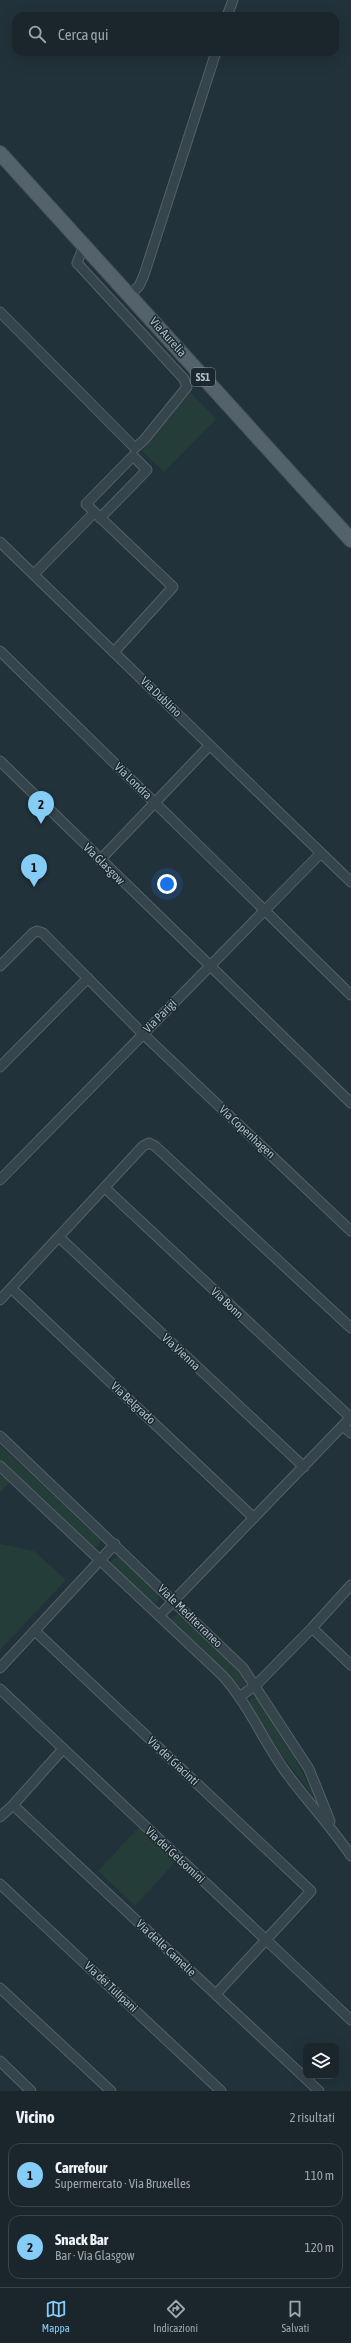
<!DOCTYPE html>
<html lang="it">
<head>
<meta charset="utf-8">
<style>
	:root { --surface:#1a262c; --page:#232e34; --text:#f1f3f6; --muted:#9fa5a9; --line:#384348; --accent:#85cdf7 }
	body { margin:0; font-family:"Asap Condensed",sans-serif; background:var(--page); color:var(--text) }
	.controls { position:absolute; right:12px; bottom:12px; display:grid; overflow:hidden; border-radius:8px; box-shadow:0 4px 16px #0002 }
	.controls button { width:36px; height:36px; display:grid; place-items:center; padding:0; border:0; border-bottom:1px solid var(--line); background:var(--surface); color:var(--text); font:20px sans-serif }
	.you { position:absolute; left:167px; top:884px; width:14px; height:14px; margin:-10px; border:3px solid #fff; border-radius:50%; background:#1a73e8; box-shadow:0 0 0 6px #1a73e833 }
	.badge { display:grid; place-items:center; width:26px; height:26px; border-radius:50%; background:var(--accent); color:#111; font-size:13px; font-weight:700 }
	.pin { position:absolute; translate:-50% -33px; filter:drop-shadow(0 1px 2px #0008) }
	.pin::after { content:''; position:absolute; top:21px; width:14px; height:12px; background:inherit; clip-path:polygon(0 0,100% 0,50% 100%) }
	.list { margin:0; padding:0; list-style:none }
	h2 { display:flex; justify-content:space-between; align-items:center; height:52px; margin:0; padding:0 16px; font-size:17px }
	h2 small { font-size:13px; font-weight:400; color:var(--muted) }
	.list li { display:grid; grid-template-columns:26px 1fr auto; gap:12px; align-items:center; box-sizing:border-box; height:64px; margin:0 8px 8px; padding:0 8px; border:1px solid var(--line); border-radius:12px }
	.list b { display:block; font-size:15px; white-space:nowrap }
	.list p { margin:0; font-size:13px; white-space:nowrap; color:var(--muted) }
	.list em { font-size:13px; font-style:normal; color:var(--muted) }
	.icon { flex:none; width:22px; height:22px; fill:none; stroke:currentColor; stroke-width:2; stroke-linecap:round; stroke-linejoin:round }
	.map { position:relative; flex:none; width:351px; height:2091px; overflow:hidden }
	.search { position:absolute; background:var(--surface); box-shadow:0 4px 16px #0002; left:12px; right:12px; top:12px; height:44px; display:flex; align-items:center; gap:10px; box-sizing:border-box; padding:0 14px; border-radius:12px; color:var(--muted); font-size:15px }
	.sheet { height:196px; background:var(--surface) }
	nav { display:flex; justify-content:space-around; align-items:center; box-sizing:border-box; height:56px; border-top:1px solid var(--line); background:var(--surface); font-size:11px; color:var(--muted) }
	nav a { display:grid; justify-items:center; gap:2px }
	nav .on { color:var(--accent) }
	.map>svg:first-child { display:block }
	.green { fill:#253d39 }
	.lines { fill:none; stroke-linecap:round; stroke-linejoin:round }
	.minor-casing { stroke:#546168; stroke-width:11 }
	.primary-casing { stroke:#424f57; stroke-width:16 }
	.minor { stroke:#36444b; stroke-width:9 }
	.primary { stroke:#54636b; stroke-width:14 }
	.labels { text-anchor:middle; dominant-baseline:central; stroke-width:3; stroke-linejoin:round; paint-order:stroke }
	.shield { fill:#1b282f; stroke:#849299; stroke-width:1 }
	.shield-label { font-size:11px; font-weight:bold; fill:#b1bfc7 }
	.street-label { font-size:12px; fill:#b1bfc7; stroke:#1b282f }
</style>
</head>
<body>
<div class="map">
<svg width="351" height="2091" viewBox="0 0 351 2091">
	<rect width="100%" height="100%" fill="#22323a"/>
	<path class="green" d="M190,392L216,419L164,472L142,451Z
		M0,1445L100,1539L99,1546L92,1547L0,1460Z
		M0,1473L10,1482L0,1492Z
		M0,1544L34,1551L66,1580L0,1650Z
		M115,1557H120L158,1594V1602L151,1603L112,1565L111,1561Z
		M178,1614L238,1670L245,1681V1686L238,1687L231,1678L173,1623L172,1617Z
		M252,1697L257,1698L287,1744L316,1799L278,1750L248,1704Z
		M139,1827L176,1861L135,1906L98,1871Z"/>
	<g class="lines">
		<defs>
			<path id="minor" d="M227,16L233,0
				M84,246L77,263L184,379L187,387L144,440L135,448
				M130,295L139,286L144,275L216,52
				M0,312L135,448
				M100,518L147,470L133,456L86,504L173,587L114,652
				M0,542L351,882
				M34,574L94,513
				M0,651L351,995
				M0,761L351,1103
				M100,860L210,745
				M0,966L33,933L37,931L43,933L143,1034L351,1231
				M0,1067L88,978
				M0,1180L321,853
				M105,1188L350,1417
				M59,1237L304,1467
				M11,1288L254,1518
				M0,1300L143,1146L149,1143L155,1146L351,1328
				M343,1426L351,1433
				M0,1436L243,1668L309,1769L330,1821
				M0,1466L223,1676C248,1704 263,1740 285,1771C306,1800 331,1826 351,1856
				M159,1616L351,1417
				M312,1628L351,1665
				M35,1631L311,1891L216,1994
				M0,1668L115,1544
				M0,1689L351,2020
				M239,1697L256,1685L312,1628L351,1585
				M13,1805L319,2091
				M0,1817L13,1805L63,1749
				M0,1884L221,2091
				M0,1988L111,2091
				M0,2061L31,2091"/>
			<path id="primary" d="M0,153L351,540"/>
		</defs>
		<use href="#minor" class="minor-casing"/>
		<use href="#primary" class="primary-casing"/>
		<use href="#minor" class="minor"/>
		<use href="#primary" class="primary"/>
	</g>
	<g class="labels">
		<rect class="shield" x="191" y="368" width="24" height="18" rx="3"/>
		<g class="shield-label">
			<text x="203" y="377">SS1</text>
		</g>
		<g class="street-label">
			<text transform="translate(168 337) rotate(48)">Via Aurelia</text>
			<text transform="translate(161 697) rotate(44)">Via Dublino</text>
			<text transform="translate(133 781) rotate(44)">Via Londra</text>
			<text transform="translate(104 864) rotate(45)">Via Glasgow</text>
			<text transform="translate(160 1016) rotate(-45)">Via Parigi</text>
			<text transform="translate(247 1132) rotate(43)">Via Copenhagen</text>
			<text transform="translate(227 1303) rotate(43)">Via Bonn</text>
			<text transform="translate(181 1352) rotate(43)">Via Vienna</text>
			<text transform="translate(133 1403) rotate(43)">Via Belgrado</text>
			<text transform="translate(190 1616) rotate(44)">Viale Mediterraneo</text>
			<text transform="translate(173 1761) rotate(43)">Via dei Giacinti</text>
			<text transform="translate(175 1855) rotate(43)">Via dei Gelsomini</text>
			<text transform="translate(166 1948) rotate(43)">Via delle Camelie</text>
			<text transform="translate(111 1987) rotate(43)">Via dei Tulipani</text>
		</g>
	</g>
</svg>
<div class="controls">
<button><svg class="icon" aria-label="layers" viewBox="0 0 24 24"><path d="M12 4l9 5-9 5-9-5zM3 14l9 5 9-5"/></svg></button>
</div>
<div class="you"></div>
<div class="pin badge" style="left:34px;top:887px">1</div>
<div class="pin badge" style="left:41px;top:824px">2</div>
<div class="search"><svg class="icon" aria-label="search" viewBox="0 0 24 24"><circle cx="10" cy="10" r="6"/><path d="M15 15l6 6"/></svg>Cerca qui</div>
</div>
<section class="sheet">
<h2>Vicino<small>2 risultati</small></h2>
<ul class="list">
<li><span class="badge">1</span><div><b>Carrefour</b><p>Supermercato · Via Bruxelles</p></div><em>110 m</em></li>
<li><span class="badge">2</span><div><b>Snack Bar</b><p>Bar · Via Glasgow</p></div><em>120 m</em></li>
</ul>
</section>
<nav>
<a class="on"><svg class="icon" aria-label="map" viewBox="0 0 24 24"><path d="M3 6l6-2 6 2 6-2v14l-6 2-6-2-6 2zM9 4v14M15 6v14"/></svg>Mappa</a>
<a><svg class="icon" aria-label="directions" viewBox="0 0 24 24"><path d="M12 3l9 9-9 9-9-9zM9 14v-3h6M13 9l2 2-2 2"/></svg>Indicazioni</a>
<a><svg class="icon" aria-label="saved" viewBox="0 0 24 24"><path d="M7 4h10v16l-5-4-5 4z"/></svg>Salvati</a>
</nav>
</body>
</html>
